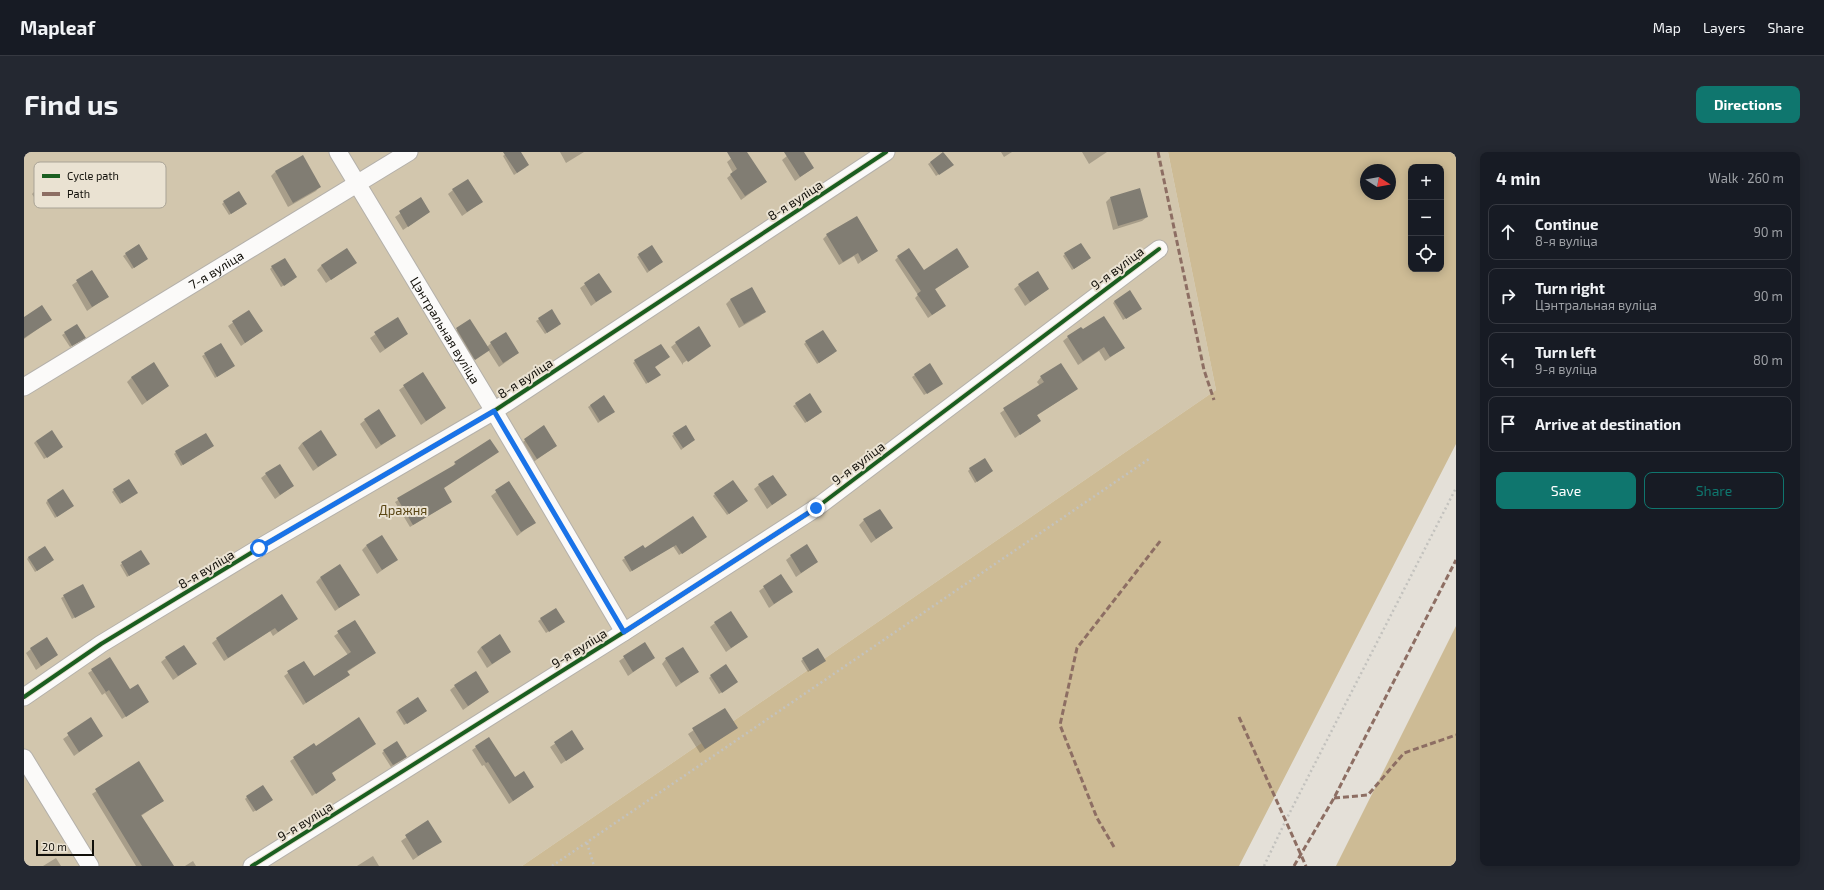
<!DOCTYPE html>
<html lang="en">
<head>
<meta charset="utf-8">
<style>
	:root { --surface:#171b24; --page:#242831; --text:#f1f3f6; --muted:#9ea1a6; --line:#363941; --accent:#0f766e }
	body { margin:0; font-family:"Exo 2",sans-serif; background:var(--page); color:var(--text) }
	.controls { position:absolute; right:12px; top:12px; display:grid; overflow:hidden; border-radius:8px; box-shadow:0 2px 10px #0003 }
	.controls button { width:36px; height:36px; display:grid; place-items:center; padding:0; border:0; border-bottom:1px solid var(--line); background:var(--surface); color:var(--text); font:20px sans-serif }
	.compass { position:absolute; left:1336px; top:12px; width:36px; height:36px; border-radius:50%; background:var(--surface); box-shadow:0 2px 10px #0003; rotate:101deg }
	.scale { position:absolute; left:12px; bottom:10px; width:58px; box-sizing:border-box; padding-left:4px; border:2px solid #12100a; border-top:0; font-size:11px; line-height:14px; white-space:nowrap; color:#12100a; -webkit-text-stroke:3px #eae2d2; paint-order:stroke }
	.stop { position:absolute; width:12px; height:12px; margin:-9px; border:3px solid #1a73e8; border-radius:50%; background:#fff }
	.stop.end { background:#1a73e8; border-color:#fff; box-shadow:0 1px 4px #0008 }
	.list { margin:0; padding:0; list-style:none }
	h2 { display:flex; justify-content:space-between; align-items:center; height:52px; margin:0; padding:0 16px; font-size:17px }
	h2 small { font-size:13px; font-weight:400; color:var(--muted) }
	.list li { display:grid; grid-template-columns:26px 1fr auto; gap:12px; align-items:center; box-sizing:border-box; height:56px; margin:0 8px 8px; padding:0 8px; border:1px solid var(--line); border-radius:8px }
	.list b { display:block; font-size:15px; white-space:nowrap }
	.list p { margin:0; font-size:13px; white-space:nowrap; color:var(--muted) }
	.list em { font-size:13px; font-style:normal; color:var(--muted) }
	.actions { display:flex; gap:8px; padding:12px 16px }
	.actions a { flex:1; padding:9px 0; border:1px solid var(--accent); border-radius:8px; text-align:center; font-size:14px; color:var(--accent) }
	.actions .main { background:var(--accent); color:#fff }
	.icon { flex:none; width:22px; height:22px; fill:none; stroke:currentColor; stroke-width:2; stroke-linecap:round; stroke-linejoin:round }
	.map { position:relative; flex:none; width:1432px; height:714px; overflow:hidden; border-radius:8px }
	header { display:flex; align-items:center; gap:24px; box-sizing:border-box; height:56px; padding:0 20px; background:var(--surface); border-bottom:1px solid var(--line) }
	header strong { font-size:19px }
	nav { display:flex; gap:22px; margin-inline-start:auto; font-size:14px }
	.intro { display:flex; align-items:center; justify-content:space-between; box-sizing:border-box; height:96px; padding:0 24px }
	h1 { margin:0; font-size:28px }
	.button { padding:10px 18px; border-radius:8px; background:var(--accent); color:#fff; font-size:14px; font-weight:700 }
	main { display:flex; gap:24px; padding:0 24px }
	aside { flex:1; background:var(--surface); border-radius:8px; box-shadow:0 2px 10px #0003 }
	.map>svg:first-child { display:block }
	.green { fill:#d2c6ad }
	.forest { fill:#cdbb95; fill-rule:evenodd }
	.shadow { fill:#0003 }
	.building { fill:#817d73 }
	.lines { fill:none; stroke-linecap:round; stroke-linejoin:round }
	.minor-casing { stroke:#b4b0aa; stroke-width:19 }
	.path { stroke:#c3c2be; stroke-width:2.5; stroke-dasharray:2 3; stroke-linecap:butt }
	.minor { stroke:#fbfaf9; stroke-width:17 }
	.quiet { stroke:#8d6e63; stroke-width:3; stroke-dasharray:6 3; stroke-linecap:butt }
	.cycleway-casing { stroke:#eae2d2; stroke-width:6 }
	.cycleway { stroke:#1b5e20; stroke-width:4 }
	.route { stroke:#1a73e8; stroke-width:5 }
	.labels { text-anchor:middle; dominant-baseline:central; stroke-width:4; stroke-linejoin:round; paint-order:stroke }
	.street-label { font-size:13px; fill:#12100a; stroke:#eae2d2 }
	.park-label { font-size:13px; fill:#5b4715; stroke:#eae2d2 }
	.key { fill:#eae2d2; stroke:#a9a396; stroke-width:1 }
	.key-label { font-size:11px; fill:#12100a }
</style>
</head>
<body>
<header>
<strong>Mapleaf</strong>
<nav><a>Map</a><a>Layers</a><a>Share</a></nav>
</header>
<div class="intro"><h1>Find us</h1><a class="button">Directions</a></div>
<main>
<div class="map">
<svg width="1432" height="714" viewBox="0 0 1432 714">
	<rect width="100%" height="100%" fill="#e4e0d8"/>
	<path class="green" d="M0,0H1144L1192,238L498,714H0Z"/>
	<path class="forest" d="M1144,0H1432V292L1215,714H498L1192,238ZM1387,15H1417V117H1387ZM1342,18H1366V42H1342Z
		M1432,474V714H1312Z"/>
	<path class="shadow" d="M484,0H496L502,15L490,23L479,4Z
		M536,0H560L542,11Z
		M715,0H722L742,30L717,48L703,26L709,21L703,10Z
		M768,0H778L789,16L771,29L758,8Z
		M977,0H988L980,5Z
		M1058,0H1083L1065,12Z
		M920,1L928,13L912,24L904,12Z
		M251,20L296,34L292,39L264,55L247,24Z
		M429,38L458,50L438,64L424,42Z
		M10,40L41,42L17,56L8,42Z
		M1086,46L1123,65L1118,69L1089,78L1082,50Z
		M397,47L405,60L379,78L371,65Z
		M200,50L220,54L205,63L198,52Z
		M803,83L853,99L834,112L830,104L815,113L799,87Z
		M115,93L123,107L108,117L99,104Z
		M1041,102L1064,108L1048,118L1039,104Z
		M615,103L638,110L623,121L613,105Z
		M874,105L899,119L944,115L910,138L917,157L904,166L891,146L894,143L871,108Z
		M331,111L302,131L293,118L298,113Z
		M248,115L270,127L257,135L246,117Z
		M68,119L83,145L63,159L48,133Z
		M575,122L586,140L567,154L556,136Z
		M995,133L1024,137L1001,154L990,137Z
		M728,136L740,160L736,164L715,176L702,152L706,148Z
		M1091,149L1115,158L1099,168L1089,151Z
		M225,159L238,179L217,194L204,174Z
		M528,159L534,174L521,182L512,169Z
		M0,166L26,168L0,187Z
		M373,167L383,182L356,201L346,186Z
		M446,169L463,195L467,191L494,201L475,215L464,198L448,209L431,179Z
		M53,173L58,188L46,195L38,183Z
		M1044,185L1100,196L1081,209L1075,199L1054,213L1039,189Z
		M782,190L810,201L793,212L780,192Z
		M652,191L686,194L659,211V213L647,195Z
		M196,193L207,216L191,226L178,204Z
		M611,209L630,215L633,224L622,232L609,211Z
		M905,213L916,233L900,243L888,225Z
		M398,221L421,256L397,273L375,238Z
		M108,225L144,234L118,253L103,230Z
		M1017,225L1053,237L1012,264L1016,269L991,286L976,261L1016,234L1013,230Z
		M785,243L795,262L781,271L769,254Z
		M580,244L590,260L574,271L564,255Z
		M341,268L371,284L352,297L336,272Z
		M520,275L532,294L508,311L496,292Z
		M650,282L670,288L657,298L648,284Z
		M466,288L419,336L427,350L386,375L371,350L429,315L431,311Z
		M12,289L36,297L20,307L10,291Z
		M278,291L311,303L289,319L274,296Z
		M189,294L157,314L150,302L152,300Z
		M946,317L968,319L951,331L944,319Z
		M242,322L269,334L251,347L237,326Z
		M485,330L511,370L493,384L467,344Z
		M735,333L761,343L743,357L730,337Z
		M90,338L111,342L96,352L88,340Z
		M691,342L721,351L703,363L689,344Z
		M23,349L49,354L31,366L22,351Z
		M840,368L868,376L847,391L835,373Z
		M680,387L655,403L649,394L606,420L598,408L619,395L621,398Z
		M342,394L372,408L353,422L338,398Z
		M117,399L123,413L103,425L96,413Z
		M767,404L793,410L772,425L762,408Z
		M5,405L27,410L11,420L3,407Z
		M757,423L767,440L745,456L735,439Z
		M296,426L335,442L311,459L292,430Z
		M59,433L68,456L48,467L37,446Z
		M532,457L537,471L522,481L514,469Z
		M273,467L249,484L246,479L200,509L188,491L193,487Z
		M331,469L351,501L323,520L321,526L279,553L260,524L279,510L289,525L324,503L310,484Z
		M691,471L723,485L702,500L686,475Z
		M620,492L629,506L604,524L595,509Z
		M457,495L486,500L463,516L453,500Z
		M7,497L33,503L12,518L2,501Z
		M142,506L172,512L149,528L137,510Z
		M86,507L106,538L124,550L98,567L81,541L78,543L64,521Z
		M642,507L674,520L652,535L638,512Z
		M779,507L798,510L784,520L777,509Z
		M687,524L710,532L695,542L685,526Z
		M431,534L464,540L439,558L426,538Z
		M701,557L712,576L676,601L664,582Z
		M374,558L400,561L380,573L372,560Z
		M67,567L78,584L50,604L39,587Z
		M548,580L559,597L537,612L526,595Z
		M465,586L490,627L509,635L485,652L460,613L458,614L448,598Z
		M290,593L311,628L288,644L266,609Z
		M360,599L380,607L367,615L358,601Z
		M115,611L139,649L117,664L148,714H112L68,642Z
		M223,645L245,650L229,660L221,647Z
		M404,670L416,689L389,708L377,689Z
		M349,704L355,714H333Z
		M32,706L37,714H19Z
		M169,709L172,714H161Z"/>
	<path class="building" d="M479,0H497L505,13L493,21Z
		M703,0H723L743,30L721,44L706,22L713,17Z
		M760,0H780L790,16L776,25Z
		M919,0L930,13L915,23L906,10Z
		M279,3L297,35L269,51L251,19Z
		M444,27L459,50L443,60L428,37Z
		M1116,36L1124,65L1094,74L1086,45Z
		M215,39L223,52L207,62L199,49Z
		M397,45L406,60L384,75L375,59Z
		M833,64L854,99L838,109L834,101L819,110L802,82Z
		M1057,91L1067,106L1050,117L1040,101Z
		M115,92L124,107L110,116L101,101Z
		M628,93L639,110L625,119L614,102Z
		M323,96L333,111L307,128L297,113Z
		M885,96L900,118L933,96L945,115L911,137L922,154L908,163L893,142L897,139L873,104Z
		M261,106L273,125L260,134L247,114Z
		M68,118L85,145L68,155L52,128Z
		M1014,119L1025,137L1006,150L994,132Z
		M575,121L588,140L572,150L560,131Z
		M728,135L742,160L720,172L706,147Z
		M1106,138L1118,157L1102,167L1090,149Z
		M18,153L28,168L0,186V165Z
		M528,157L537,172L523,181L514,166Z
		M225,158L239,179L221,191L208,169Z
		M1080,164L1101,196L1086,205L1080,195L1059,209L1043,184L1057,175L1059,177Z
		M374,165L384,182L361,197L350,180Z
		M446,167L466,198L451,208L432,176Z
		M53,172L62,186L48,194L40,180Z
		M675,174L687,194L664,210L651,190Z
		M799,178L813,199L795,211L781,189Z
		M482,180L495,201L479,211L466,190Z
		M197,191L211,214L193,225L180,201Z
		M637,192L646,205L631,215L637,223L624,231L610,208Z
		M130,210L145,234L123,249L107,225Z
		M906,211L919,232L903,242L890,222Z
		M1037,211L1054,237L1013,263L1017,269L996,283L979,256L1020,230L1016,224Z
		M399,220L422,256L402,269L379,233Z
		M786,241L798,260L783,270L771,251Z
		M580,243L591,260L576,269L566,253Z
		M355,257L372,284L357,293L340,267Z
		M520,273L533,294L513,307L500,287Z
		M662,273L671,288L659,296L649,281Z
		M28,278L39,295L23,306L12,289Z
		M297,278L313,303L294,315L278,291Z
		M182,281L190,294L159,313L151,299Z
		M466,287L475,300L420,336L428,350L389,373L373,346L432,312L430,310Z
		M961,306L969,319L953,330L945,316Z
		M256,312L270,334L256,343L241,321Z
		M749,323L763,343L748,353L734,332Z
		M105,327L114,341L98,351L89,337Z
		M709,328L724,349L705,362L690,341Z
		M485,329L512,371L497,380L471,338Z
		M39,337L50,354L33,365L23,348Z
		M856,357L869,376L852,387L839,367Z
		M669,364L683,385L658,402L652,393L608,419L600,405L619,393L621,396Z
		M358,383L374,408L358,418L342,393Z
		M783,392L794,410L777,421L766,403Z
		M21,394L30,408L13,419L4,405Z
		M117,398L126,412L105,424L97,410Z
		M316,412L336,443L315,456L296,425Z
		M757,422L769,440L750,452L739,434Z
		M59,432L71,455L51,466L39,443Z
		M258,442L274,467L254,480L251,476L204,506L192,486Z
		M532,456L541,470L525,480L516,466Z
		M707,459L724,485L707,496L690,470Z
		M331,468L352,501L323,519L326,523L282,551L263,519L280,509L290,524L327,500L313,479Z
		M476,482L487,500L468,512L457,495Z
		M23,485L34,503L17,514L6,496Z
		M621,490L631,506L609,520L599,504Z
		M160,493L173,512L154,524L141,505Z
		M659,495L675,520L657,531L641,506Z
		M794,496L802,509L786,519L778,506Z
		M86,505L106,537L114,532L125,550L102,565L85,538L82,540L67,517Z
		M702,512L714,530L698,541L686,523Z
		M452,519L465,540L444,554L430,533Z
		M394,545L403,559L383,572L374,558Z
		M701,556L714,576L681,597L668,576Z
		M67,565L79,584L55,600L43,581Z
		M335,565L352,592L308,621L312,628L292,642L269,605L290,591L292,594Z
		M548,578L560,597L542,609L530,590Z
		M465,585L491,625L500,619L510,635L489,649L464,610L462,611L451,594Z
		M373,589L383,605L369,613L359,598Z
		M115,609L140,649L117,663L150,714H118L71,637Z
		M239,633L249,648L232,659L222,644Z
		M404,668L418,690L394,704L381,683Z"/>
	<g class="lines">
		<defs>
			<g id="minor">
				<path id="s1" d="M314,0L470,259L600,480"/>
				<path id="s2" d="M0,235L385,0"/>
				<path d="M0,545L77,492L235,396L470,259L862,0"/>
				<path d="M0,606L66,714"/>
				<path d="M228,714L600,480L792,356L1135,97"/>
			</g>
		</defs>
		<use href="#minor" class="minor-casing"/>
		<path class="path" d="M563,691L570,714
			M528,714L1125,307
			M1240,714L1262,668L1432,336"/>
		<use href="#minor" class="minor"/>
		<path class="quiet" d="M1134,0L1180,218L1190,248
			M1215,565L1282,714
			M1310,646L1344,643L1380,601L1432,583
			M1090,695L1073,666L1036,573L1053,496L1137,388
			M1270,714L1310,646L1432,408"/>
		<defs>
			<path id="cycleway" d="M0,545L77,492L235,396L470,259L862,0
				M228,714L600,480L792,356L1135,97"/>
		</defs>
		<use href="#cycleway" class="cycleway-casing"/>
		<use href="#cycleway" class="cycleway"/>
	</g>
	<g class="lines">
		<path class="route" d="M235,396L470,259L600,480L792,356"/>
	</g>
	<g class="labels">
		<g class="street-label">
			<text transform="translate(771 48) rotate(-33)">8-я вуліца</text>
			<text transform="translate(1093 116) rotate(-37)">9-я вуліца</text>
			<text stroke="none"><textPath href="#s2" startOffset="225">7-я вуліца</textPath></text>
			<text stroke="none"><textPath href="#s1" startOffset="208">Цэнтральная вуліца</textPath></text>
			<text transform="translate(501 226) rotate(-33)">8-я вуліца</text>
			<text transform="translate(834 311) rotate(-37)">9-я вуліца</text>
			<text transform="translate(182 417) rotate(-31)">8-я вуліца</text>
			<text transform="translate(555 496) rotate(-32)">9-я вуліца</text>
			<text transform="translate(281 669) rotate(-32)">9-я вуліца</text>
		</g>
		<g class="park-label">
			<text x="379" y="358">Дражня</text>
		</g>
	</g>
	<rect x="10" y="10" width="132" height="46" rx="6" class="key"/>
	<rect x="18" y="22" width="18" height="4" fill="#1b5e20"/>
	<rect x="18" y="40" width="18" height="4" fill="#8d6e63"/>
	<g class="key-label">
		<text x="43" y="28">Cycle path</text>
		<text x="43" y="46">Path</text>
	</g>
</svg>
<div class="controls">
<button>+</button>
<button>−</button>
<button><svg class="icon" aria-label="locate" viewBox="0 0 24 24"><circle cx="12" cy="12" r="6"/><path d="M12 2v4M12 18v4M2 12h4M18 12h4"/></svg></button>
</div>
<svg class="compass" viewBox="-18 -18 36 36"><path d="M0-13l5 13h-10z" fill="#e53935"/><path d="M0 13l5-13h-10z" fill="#9ea1a6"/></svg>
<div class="scale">20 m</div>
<div class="stop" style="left:235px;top:396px"></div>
<div class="stop end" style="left:792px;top:356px"></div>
</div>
<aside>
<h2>4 min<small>Walk · 260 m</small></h2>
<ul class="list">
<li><svg class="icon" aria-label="ahead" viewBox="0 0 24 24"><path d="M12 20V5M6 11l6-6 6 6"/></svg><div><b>Continue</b><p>8-я вуліца</p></div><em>90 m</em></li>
<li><svg class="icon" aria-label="right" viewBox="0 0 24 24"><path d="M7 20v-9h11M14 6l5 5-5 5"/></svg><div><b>Turn right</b><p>Цэнтральная вуліца</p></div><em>90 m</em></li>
<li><svg class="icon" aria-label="left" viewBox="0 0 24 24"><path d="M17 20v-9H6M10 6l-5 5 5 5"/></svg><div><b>Turn left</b><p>9-я вуліца</p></div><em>80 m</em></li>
<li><svg class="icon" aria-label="arrive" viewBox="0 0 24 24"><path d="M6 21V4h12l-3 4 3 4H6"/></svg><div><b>Arrive at destination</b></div></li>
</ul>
<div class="actions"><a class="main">Save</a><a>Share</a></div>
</aside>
</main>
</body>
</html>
